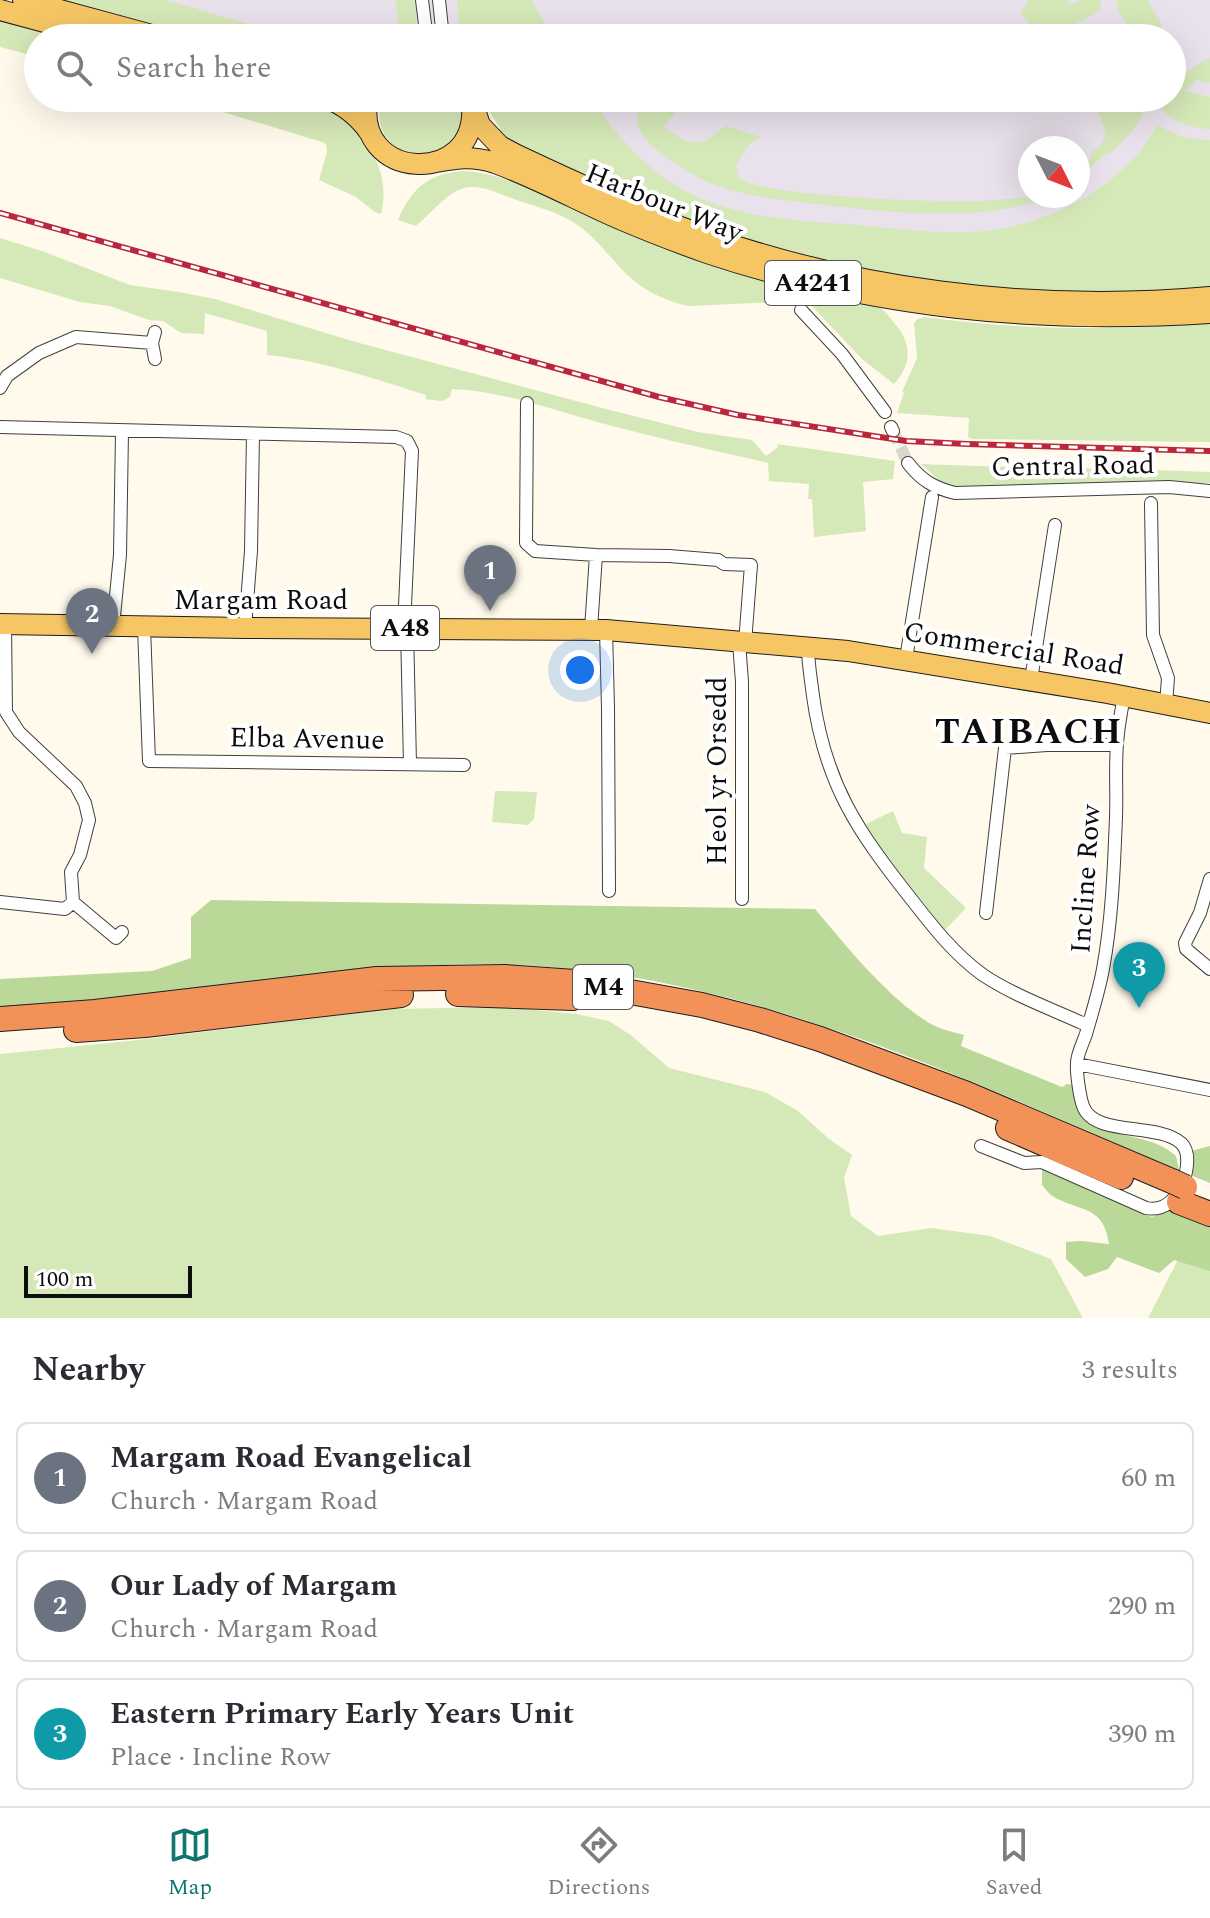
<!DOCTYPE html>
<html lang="en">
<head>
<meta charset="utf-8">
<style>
	:root { --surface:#fff; --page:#f2f2f3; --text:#2b2b33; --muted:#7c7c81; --line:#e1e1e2; --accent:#0f766e }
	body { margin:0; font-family:Spectral,serif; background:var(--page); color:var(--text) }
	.compass { position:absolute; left:1018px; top:136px; width:72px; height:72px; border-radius:50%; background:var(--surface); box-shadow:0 8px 32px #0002; rotate:132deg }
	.scale { position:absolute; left:24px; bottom:20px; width:168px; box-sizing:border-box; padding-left:8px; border:4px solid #0d0d0d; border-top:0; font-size:22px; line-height:28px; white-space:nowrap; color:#0d0d0d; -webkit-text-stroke:6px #fff; paint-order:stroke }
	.you { position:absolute; left:580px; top:670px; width:28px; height:28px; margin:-20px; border:6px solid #fff; border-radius:50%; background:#1a73e8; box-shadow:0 0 0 12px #1a73e833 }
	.badge { display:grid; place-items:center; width:52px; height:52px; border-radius:50%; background:var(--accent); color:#fff; font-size:26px; font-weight:700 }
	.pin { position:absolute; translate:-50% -66px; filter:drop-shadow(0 2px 4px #0008) }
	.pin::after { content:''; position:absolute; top:42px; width:28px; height:24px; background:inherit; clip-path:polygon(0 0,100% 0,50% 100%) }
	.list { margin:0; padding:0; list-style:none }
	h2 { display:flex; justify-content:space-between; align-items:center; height:104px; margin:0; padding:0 32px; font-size:34px }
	h2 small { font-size:26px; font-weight:400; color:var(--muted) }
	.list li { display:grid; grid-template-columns:52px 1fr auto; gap:24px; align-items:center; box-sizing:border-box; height:112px; margin:0 16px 16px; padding:0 16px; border:2px solid var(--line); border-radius:12px }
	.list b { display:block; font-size:30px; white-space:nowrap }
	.list p { margin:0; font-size:26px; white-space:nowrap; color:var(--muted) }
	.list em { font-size:26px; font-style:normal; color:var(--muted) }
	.icon { flex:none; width:44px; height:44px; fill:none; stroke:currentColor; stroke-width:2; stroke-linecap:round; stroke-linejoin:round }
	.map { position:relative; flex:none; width:1210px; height:1318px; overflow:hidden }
	.search { position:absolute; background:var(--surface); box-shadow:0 8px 32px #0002; left:24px; right:24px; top:24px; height:88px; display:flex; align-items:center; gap:20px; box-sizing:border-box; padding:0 28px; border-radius:44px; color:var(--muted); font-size:30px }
	.sheet { height:488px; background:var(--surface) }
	nav { display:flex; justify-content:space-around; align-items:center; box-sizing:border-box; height:112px; border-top:2px solid var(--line); background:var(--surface); font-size:22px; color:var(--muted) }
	nav a { display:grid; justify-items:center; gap:4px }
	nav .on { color:var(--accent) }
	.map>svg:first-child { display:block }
	.industrial { fill:#e9e1eb; fill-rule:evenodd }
	.green { fill:#d5e8b7 }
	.forest { fill:#bad897 }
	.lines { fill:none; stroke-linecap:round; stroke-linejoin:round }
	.street-tunnel { stroke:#dbd6cb; stroke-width:12; stroke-dasharray:12 6; stroke-linecap:butt }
	.street-casing { stroke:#404040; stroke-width:14 }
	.primary-casing { stroke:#1e1e1e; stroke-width:22 }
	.highway-casing { stroke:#1e1e1e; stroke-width:26 }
	.street { stroke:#fff; stroke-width:12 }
	.primary { stroke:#f6c665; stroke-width:20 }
	.highway { stroke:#f29158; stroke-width:24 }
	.rail-casing { stroke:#ba273b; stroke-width:6 }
	.rail { stroke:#fff; stroke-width:3; stroke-dasharray:9; stroke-linecap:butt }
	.highway-bridge-casing { stroke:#1e1e1e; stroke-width:26; stroke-linecap:butt }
	.highway-bridge { stroke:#f29158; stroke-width:24 }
	.labels { text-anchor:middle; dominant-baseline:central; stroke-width:8; stroke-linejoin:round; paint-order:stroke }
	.shield { fill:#fff; stroke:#565656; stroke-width:2 }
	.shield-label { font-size:26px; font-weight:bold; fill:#0d0d0d }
	.street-label { font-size:28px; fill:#0d0d0d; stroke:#fff }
	.district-label { font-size:36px; font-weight:bold; letter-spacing:2px; fill:#0d0d0d; stroke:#fff }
</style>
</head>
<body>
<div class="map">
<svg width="1210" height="1318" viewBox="0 0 1210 1318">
	<rect width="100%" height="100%" fill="#fffaec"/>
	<path class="industrial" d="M62,0H1210V232L1057,262L708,208L492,98H1172V38H475V36L415,34L413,38H202ZM1030,148H1078V196H1030Z"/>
	<path class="green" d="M62,0H165L298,38H202Z
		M395,0H414L417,17L413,38H393L399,23Z
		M457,0H531L554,38H461Z
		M1029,0H1067L1072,5L1080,0H1100L1101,8L1098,12L1071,26L1079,38H1043L1022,15L1021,13Z
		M1116,0H1147L1160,20L1164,38H1136L1119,12Z
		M0,20L67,38H38V57L0,47Z
		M1210,58V83L1196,80L1186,91L1210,97V129C1193,128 1172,123 1162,109L1168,98H1172C1173,77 1193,67 1210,58Z
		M177,98C202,98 227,98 252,98C268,98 286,96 302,98C329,103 350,122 366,144C382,165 387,189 381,214L375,212L356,197L319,180L327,152L326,144L322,142Z
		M382,98H458C466,121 458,139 438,150C434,152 430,155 426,155C393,159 371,128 382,98Z
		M484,98H591C616,135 645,169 685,191C733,217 791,220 844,224C886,227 929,234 971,232C1030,229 1092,203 1133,159C1143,149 1150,137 1158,125C1175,135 1190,141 1210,140V287L1139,292L1041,291L962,285L859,268L769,247L685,221L535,157L498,133L500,128L489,111Z
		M645,98H679L684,101L664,127C674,135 691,147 705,141C713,137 719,130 726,126L761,137L751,142L734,167L738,169V177C757,197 946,203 982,201C1005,200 1026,196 1048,196C989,224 882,212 817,204C785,200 752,197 721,187C699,180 681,167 662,154C641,139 629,122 645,98Z
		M1096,98H1146L1140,111L1143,114L1133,130L1110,154L1107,153L1090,167L1091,171L1078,180V167L1091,159V154L1102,143L1106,134L1101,119L1094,108L1097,102Z
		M461,171C513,172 572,210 620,231C665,250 711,265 758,280C789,290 821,297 853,304C862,305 875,305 883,310C887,313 891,319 895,324C912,343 912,365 894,384L862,359L808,302L795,301L690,306C680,305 671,301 661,297C621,280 611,250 579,226C560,212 533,206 511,198C497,193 480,184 464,188C448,192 429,215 416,226L398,220C412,188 427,175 461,171Z
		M0,238L42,251L130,285L179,292L215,299L352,341L606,409L698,432L752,440L766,456L778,447L777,444L895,461L893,479L863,482L866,531L814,537L812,499H808L809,484L769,481L768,463C712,450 656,438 601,423C552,410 503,391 452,389L450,397L442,401L425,399L426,395C376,379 320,360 267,355V331L205,313L204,334L181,333L163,321L149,320L110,306L80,302L0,278Z
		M925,317C1020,330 1115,331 1210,323V442L972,439L968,437L969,418L897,413L904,393L902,392L917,358L914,323L918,319Z
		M921,464C1018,468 1114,468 1210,472V483L1126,482L1038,486L957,487L941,482Z
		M495,791L537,792L534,819L528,825L492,822Z
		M893,811L902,833L927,837L924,868L966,908L945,930L881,849L866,824Z
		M506,1007L576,1014L609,1021L632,1036L669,1068L765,1092L798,1111L829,1139L852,1155L844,1178L851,1216L878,1236L931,1228L990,1236L1051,1259L1083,1318H0V1054L129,1041L390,1009Z
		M1183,1250L1210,1266V1318H1148Z"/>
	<path class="forest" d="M211,900L815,909C848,948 886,996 929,1023C939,1029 953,1032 964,1035L961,1046L1062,1087L1067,1084L1075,1085C1074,1149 1141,1123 1176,1156L1179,1170C966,1080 753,975 517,965C374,959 234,989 92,1002C61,1005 30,1006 0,1008V979L152,971L191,958V917Z
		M1210,1146V1183L1190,1175L1193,1167L1191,1151Z
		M1042,1169L1152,1217L1168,1210L1210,1226V1271L1174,1260L1159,1273L1117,1257L1108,1269L1085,1277L1066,1259V1242L1081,1241L1109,1244C1104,1203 1076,1212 1051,1195C1047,1192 1045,1188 1042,1185Z"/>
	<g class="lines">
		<path class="street-tunnel" d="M893,431L908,463"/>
		<defs>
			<path id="street" d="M439,0L443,38
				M421,38L425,24L422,0
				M801,310L842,354L885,412
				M155,359L152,343L155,332
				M0,388L7,376L39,353L76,337L152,343
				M527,403L526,543L535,551L596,555L669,556L718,560L724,564L751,565L745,643
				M0,427L396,437L407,441L412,451L404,628
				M891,427L893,431
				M908,463C921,480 934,488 955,493L1169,487L1210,491
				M1151,503L1153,635L1168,678L1166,704
				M5,624L6,712L19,732L76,786L85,803L89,820L80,855L71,872L73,902L116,938L122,932
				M113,626L120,555L122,432
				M144,627L149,761L464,765
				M245,628L251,551L253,434
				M407,628L410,764
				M591,629L596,555
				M606,630L608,708L609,891
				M739,642L742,682V899
				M808,647C808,664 811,679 813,696C825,784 858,832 912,900C933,927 955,955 983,975C1013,995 1049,1008 1082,1023L1089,1022
				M906,659L932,497
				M1031,680L1055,525
				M1210,879L1200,913L1185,943L1186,949L1210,969
				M0,902L65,909L73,902
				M986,913L1005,748L1047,745H1117
				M1077,1064L1210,1090
				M981,1146L1024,1163L1042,1162L1146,1208C1156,1210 1166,1207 1173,1199C1184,1189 1194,1155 1181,1143C1157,1122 1094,1137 1083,1106C1080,1098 1076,1072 1077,1063C1077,1054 1083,1043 1086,1034C1092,1013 1099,991 1103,969C1112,920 1114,868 1116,817C1117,793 1115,769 1117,744C1118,728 1121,712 1124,696"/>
			<path id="primary" d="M23,0L163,38
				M0,10L104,38
				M326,98C344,105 359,117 370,133
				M368,98C351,181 478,188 472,106
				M471,98L480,125L500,146L517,155C570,180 624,205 678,226C846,290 1032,313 1210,297
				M436,162C459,158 472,156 495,163C539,179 580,202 622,220C650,232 679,243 707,253C872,308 1038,324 1210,313
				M0,624L245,628L606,630L848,651L1107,693L1210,713"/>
			<path id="highway" d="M458,994L573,998
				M0,1019L95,1012L377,979L505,977L575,982L702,1005L760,1020L820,1039L967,1094L1174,1182
				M76,1030L145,1025L401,995
				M1008,1128L1121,1177
				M1179,1202L1210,1214"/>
		</defs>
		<use href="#street" class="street-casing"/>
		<use href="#primary" class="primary-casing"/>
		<use href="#highway" class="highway-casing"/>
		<use href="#street" class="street"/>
		<use href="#primary" class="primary"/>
		<use href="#highway" class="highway"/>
		<defs>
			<path id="rail" d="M0,213L659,397L738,415L906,441L967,444L1210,451"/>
		</defs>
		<use href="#rail" class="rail-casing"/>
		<use href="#rail" class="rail"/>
		<defs>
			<path id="highway-bridge" d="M1174,1182L1185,1187"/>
		</defs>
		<use href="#highway-bridge" class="highway-bridge-casing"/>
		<use href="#highway-bridge" class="highway-bridge"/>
	</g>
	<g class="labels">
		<g class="shield">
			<rect x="765" y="261" width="96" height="44" rx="6"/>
			<rect x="371" y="606" width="68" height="44" rx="6"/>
			<rect x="573" y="965" width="60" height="44" rx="6"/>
		</g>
		<g class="shield-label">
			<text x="813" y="283">A4241</text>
			<text x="405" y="628">A48</text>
			<text x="603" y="987">M4</text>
		</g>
		<g class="street-label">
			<text transform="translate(664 203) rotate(22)">Harbour Way</text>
			<text transform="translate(1073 466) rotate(-1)">Central Road</text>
			<text x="261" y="600">Margam Road</text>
			<text transform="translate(1014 649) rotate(9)">Commercial Road</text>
			<text transform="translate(307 739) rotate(1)">Elba Avenue</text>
			<text transform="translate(717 771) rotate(-90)">Heol yr Orsedd</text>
			<text transform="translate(1086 879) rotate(-86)">Incline Row</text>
		</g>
		<g class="district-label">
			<text x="1029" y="732">TAIBACH</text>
		</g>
	</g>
</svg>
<svg class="compass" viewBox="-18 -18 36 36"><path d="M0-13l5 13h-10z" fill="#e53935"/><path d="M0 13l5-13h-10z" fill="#7c7c81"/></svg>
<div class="scale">100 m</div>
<div class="you"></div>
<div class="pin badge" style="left:490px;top:611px;background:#6b7280">1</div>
<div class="pin badge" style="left:92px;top:654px;background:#6b7280">2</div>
<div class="pin badge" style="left:1139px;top:1008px;background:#0f9aa8">3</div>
<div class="search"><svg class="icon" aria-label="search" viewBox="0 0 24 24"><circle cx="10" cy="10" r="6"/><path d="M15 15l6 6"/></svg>Search here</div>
</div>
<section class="sheet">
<h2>Nearby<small>3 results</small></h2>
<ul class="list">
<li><span class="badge" style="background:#6b7280">1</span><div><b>Margam Road Evangelical</b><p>Church · Margam Road</p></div><em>60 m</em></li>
<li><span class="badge" style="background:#6b7280">2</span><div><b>Our Lady of Margam</b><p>Church · Margam Road</p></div><em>290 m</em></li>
<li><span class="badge" style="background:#0f9aa8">3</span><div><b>Eastern Primary Early Years Unit</b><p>Place · Incline Row</p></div><em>390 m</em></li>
</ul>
</section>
<nav>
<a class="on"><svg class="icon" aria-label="map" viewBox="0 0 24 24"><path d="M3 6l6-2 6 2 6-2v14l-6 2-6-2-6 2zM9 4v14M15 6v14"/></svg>Map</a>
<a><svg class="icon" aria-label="directions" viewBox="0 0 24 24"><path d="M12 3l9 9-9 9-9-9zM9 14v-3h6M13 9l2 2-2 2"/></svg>Directions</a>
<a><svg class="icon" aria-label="saved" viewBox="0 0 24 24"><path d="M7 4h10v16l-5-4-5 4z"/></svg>Saved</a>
</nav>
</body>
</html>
